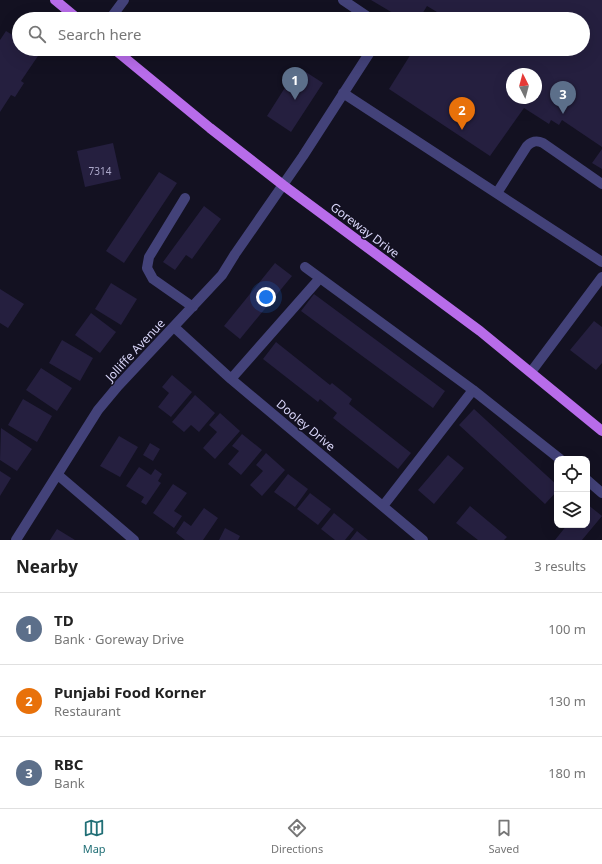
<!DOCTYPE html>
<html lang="en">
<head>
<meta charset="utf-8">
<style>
	:root { --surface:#fff; --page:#f2f2f2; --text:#222; --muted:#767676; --line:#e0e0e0; --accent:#216f76 }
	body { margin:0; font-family:"Noto Sans",sans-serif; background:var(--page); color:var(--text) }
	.controls { position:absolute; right:12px; bottom:12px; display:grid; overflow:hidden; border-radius:8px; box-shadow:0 4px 16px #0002 }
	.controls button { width:36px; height:36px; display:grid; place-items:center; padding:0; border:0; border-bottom:1px solid var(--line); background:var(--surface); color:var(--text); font:20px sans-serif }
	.compass { position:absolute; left:506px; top:68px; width:36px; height:36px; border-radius:50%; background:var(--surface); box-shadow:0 4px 16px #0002; rotate:354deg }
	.you { position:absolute; left:266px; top:297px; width:14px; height:14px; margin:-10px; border:3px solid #fff; border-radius:50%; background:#1a73e8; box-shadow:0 0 0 6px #1a73e833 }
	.badge { display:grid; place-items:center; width:26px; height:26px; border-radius:50%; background:var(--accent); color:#fff; font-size:13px; font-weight:700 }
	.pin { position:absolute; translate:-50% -33px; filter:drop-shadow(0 1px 2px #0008) }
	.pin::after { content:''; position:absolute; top:21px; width:14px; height:12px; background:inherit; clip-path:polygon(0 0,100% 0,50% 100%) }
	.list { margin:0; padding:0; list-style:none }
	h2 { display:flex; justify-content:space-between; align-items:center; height:52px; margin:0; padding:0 16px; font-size:17px }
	h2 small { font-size:13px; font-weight:400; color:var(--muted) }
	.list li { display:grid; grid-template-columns:26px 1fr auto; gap:12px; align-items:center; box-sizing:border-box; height:72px; padding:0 16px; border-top:1px solid var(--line) }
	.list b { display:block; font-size:15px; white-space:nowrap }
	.list p { margin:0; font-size:13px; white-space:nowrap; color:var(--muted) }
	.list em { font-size:13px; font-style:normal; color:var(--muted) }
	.icon { flex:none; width:22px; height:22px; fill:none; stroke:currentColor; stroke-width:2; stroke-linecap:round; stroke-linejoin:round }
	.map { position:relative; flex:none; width:602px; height:540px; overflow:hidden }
	.search { position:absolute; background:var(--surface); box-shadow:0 4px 16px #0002; left:12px; right:12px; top:12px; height:44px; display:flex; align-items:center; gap:10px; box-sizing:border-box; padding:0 14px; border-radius:22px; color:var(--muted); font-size:15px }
	.sheet { height:268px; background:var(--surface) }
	nav { display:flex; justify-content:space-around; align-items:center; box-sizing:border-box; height:56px; border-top:1px solid var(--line); background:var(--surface); font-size:11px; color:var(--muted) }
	nav a { display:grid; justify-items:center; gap:2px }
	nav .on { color:var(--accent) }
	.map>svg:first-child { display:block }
	.building { fill:#251f3f; fill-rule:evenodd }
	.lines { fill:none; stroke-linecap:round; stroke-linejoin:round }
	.minor { stroke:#434279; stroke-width:10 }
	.major { stroke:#b86cea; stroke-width:10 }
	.labels { text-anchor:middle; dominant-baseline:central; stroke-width:3; stroke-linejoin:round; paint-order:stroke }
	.number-label { font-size:10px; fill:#aca8ca }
	.street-label { font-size:12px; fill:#d9d6f9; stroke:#131121 }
</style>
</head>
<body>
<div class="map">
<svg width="602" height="540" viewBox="0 0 602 540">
	<rect width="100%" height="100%" fill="#131121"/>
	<path class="building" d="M371,0H602V147L562,120L559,125L551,120L549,124L524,108L490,156L389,89L414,49H583V19H433L437,12L427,6L419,19H403ZM512,74H536V98H512Z
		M6,31L19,39V49H34L40,53L21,81L24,83L15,97L11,95L0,112V40Z
		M298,67L323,83L291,132L267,116Z
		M113,143L121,179L85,187L77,151Z
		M602,149V169L592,163Z
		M159,172L177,183L124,263L106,251Z
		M204,206L221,219L192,259L186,255L175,270L163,262Z
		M275,263L292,276L240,339L224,326Z
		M111,283L137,299L121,325L95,309Z
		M0,289L24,304L8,328L0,323Z
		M314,294L445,391L433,408L301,311Z
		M91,313L116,332L100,353L75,335Z
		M594,321L602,327V363L596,370L570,350Z
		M62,340L93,358L80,381L49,363Z
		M276,342L330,385L332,383L352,399L349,404L411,453L398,469L333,418L337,413L320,399L318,402L263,359Z
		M41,368L72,388L57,411L26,390Z
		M172,375L192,392L171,417L158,407L169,393L162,387Z
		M195,395L215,413L199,432L191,425L184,432L172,422Z
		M23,399L52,416L37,442L8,425Z
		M474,409L557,485V491L545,504L459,425Z
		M220,413L240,431L215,459L203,448L217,432L209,425Z
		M1,428L32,449L17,471L0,460Z
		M242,434L262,450L241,475L228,464L239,451L232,446Z
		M119,436L138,447L120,477L100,466Z
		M150,443L160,449L153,461L143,455Z
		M266,453L285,470L262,496L250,485L263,471L256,465Z
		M448,455L464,468L434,504L418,490Z
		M139,467L151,475L155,469L162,474L158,481L161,483L146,505L141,502L144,497L126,486Z
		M0,471L11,478L0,496Z
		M288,474L308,489L295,507L274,492Z
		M173,484L187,493L174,511L182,516L174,528L153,513Z
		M310,493L331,509L318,525L297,509Z
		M587,504L602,516L582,540H555L567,525H587Z
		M470,506L507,537L504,540H478L456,523Z
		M204,508L218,518L203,540H185L176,533L184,521L191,526Z
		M334,513L354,529L345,540H335L321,529Z
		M225,528L240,536L238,540H219Z
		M57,529L75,540H50Z
		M357,531L368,540H350Z"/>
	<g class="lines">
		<path class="minor" d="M343,0L371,19
			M110,19L124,0
			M343,93L602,262
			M497,193L527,146C532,141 536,140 543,143L602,184
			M185,198L149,257L147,268L153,279L193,307
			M305,267L473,390L560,459
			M174,327L231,379L423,540
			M531,372L602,277
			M231,379L320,278
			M58,475L134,540
			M587,480L602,493
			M383,506L473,390
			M16,540L98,410L118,386L222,275L235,254L303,156L372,49"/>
		<path class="major" d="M55,0L78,19
			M114,49L210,128L283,185L480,331L602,431"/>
	</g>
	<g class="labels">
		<g class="number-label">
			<text x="100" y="171">7314</text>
		</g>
		<g class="street-label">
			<text transform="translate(365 230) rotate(37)">Goreway Drive</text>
			<text transform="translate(135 350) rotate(-47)">Jolliffe Avenue</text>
			<text transform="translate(306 425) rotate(40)">Dooley Drive</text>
		</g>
	</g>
</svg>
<div class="controls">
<button><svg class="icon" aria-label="locate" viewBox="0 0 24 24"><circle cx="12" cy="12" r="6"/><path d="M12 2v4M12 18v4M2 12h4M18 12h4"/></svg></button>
<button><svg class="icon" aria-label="layers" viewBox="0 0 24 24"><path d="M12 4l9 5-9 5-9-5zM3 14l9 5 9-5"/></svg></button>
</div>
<svg class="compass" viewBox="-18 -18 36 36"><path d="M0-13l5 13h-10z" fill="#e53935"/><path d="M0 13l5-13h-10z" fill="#767676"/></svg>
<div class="you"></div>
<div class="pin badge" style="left:295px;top:100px;background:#5c6f8a">1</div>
<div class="pin badge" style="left:462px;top:130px;background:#e8710a">2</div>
<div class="pin badge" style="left:563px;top:114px;background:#5c6f8a">3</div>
<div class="search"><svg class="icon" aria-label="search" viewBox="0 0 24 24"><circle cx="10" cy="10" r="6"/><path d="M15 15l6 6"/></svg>Search here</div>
</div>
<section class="sheet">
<h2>Nearby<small>3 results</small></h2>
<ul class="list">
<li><span class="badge" style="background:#5c6f8a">1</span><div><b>TD</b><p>Bank · Goreway Drive</p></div><em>100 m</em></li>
<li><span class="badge" style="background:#e8710a">2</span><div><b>Punjabi Food Korner</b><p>Restaurant</p></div><em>130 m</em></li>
<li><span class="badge" style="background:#5c6f8a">3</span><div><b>RBC</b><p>Bank</p></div><em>180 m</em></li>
</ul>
</section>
<nav>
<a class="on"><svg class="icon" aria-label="map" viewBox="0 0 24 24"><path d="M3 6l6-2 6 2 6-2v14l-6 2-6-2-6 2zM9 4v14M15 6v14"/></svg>Map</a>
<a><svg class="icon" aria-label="directions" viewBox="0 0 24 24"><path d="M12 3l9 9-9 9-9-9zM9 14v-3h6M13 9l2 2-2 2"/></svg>Directions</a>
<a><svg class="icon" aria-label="saved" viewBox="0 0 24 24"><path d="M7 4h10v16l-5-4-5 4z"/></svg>Saved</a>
</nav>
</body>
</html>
